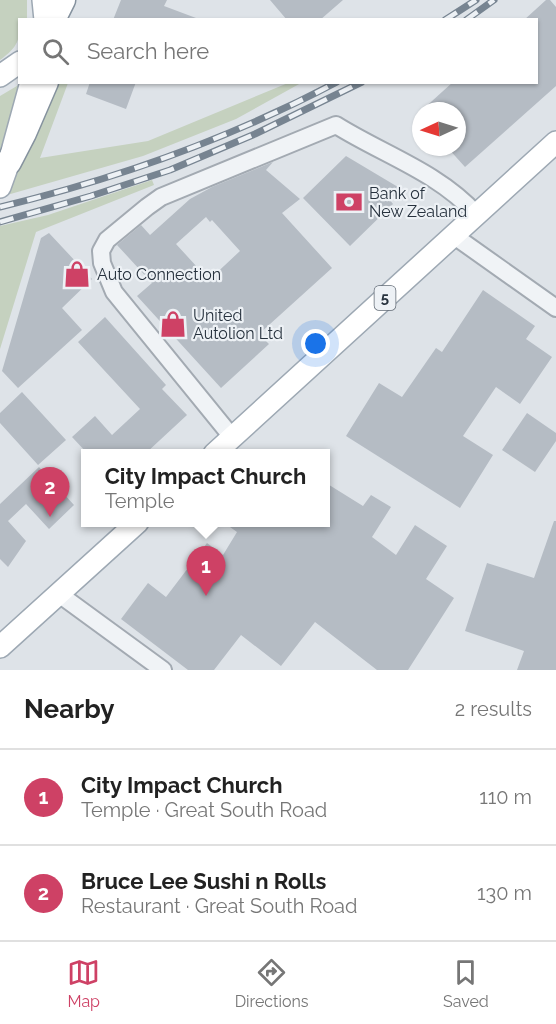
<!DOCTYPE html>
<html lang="en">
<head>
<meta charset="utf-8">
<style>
	:root { --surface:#fff; --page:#f6f6f6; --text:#222; --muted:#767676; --line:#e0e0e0; --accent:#ce4165 }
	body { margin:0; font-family:Raleway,sans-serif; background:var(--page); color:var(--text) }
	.compass { position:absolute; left:412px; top:102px; width:54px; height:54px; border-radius:50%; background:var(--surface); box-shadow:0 2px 4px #0004; rotate:266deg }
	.you { position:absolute; left:316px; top:344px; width:21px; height:21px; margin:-15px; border:4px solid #fff; border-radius:50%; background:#1a73e8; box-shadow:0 0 0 9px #1a73e833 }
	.badge { display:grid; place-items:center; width:39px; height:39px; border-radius:50%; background:var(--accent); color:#fff; font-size:20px; font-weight:700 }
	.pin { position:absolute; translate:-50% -50px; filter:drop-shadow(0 2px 3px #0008) }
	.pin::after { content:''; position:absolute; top:32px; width:21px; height:18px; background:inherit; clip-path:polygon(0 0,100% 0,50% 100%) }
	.popup { position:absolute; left:81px; top:449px; width:249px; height:78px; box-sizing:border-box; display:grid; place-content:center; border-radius:0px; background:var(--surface); filter:drop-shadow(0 2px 4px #0005); font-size:20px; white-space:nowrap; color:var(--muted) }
	.popup b { font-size:22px; color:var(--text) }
	.popup::after { content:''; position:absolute; left:50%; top:100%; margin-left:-12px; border:12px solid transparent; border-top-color:var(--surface) }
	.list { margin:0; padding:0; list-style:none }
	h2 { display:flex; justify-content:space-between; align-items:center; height:78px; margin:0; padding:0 24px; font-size:26px }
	h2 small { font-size:20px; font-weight:400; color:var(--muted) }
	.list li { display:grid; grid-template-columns:39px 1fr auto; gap:18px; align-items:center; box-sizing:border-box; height:96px; padding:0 24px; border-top:2px solid var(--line) }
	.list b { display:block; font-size:22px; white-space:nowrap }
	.list p { margin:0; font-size:20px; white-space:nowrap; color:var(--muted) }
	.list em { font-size:20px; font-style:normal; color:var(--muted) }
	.icon { flex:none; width:33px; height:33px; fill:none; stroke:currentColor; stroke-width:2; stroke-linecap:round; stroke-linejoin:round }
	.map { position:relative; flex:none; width:556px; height:670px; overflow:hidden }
	.search { position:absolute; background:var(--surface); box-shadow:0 2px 4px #0004; left:18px; right:18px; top:18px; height:66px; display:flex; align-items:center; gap:15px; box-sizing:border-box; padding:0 21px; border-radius:0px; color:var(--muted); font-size:22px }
	.sheet { height:270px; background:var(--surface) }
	nav { display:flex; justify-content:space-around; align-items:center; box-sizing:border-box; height:84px; border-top:2px solid var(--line); background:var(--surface); font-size:16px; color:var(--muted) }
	nav a { display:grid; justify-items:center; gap:3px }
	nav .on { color:var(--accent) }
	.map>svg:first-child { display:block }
	.green { fill:#c5d1bf }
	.building { fill:#b5bcc4; fill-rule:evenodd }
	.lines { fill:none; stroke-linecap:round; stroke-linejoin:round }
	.minor-casing { stroke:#a3aab2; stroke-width:20 }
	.major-casing { stroke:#9da8b3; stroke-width:24 }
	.highway-casing { stroke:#85929e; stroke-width:27 }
	.minor { stroke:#f0f3f6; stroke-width:16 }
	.major { stroke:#fff; stroke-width:21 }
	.highway { stroke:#fff; stroke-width:24 }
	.rail-casing { stroke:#778491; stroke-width:7 }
	.rail { stroke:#edf1f5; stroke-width:4.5; stroke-dasharray:14; stroke-linecap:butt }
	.labels { text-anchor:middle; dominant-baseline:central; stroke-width:4.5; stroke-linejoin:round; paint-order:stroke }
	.shield { fill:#edf1f5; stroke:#626b75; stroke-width:1.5 }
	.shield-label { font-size:15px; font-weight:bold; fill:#27323e }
	.poi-label { font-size:16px; fill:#27323e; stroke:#edf1f5; text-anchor:start }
</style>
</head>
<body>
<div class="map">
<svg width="556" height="670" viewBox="0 0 556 670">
	<rect width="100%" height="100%" fill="#dee3e8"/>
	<path class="green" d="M0,0H27V19L20,20C20,40 18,47 0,60Z
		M22,83L0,155V96Z
		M52,83H68L40,158L148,141L288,83H301L236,119L143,156L7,195Z
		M152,180L154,185L36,232L0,349V226L48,215Z"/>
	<path class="building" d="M121,0H167L164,6L196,18V20H113Z
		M270,0H343L320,20H287Z
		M546,0H550L556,7V86L465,167L447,147H457V111H421L453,82H537V20H524Z
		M90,82H136L126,109L86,94Z
		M346,156L403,190L389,199L393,204L350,246L303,198Z
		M273,162L266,170L300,199L282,213L332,268L259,334L269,344L221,388L137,296L152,283L117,245L141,225L150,235L190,199L212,187ZM206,217L210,222L212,220L240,251L209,280L176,244Z
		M49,233L92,279L62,308L82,330L18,388L2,371L41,238Z
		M483,290L535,326L526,339L552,357L520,404L496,387L463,436L493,455L460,508L346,436L379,383L402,397L436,348L442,352Z
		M105,317L166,385L162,389L187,415L146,453H87L72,437L95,416L112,435L140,409L78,342Z
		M22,392L66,440L38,465L0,423V413Z
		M527,413L556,433V441L535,472L502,450Z
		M39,467L74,505L49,529L26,504L8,521L26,541L8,567L0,559V504Z
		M326,483L363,506L371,495L391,507L372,537L396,555L415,525L447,546L426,579L454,598L408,670H377L315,622L281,666L241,635L214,670H188L121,619L148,583L166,597L207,543L223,555L237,532L223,522H326Z
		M554,521H556V670H517L524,651L465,631L487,563L534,578Z"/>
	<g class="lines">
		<defs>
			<path id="minor" d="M453,235L556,308
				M232,437L114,292L102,263L101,251L107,240L147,207L161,197L336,125C382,154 438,172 476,214
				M59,594L163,670"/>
			<path id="major" d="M43,0L45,20
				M0,76L20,62
				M0,187L9,162L31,82
				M214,454L556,142
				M0,647L138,522"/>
			<path id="highway" d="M53,20L63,0
				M9,162L24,133L46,82"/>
		</defs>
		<use href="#minor" class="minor-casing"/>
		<use href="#major" class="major-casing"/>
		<use href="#highway" class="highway-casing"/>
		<use href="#minor" class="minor"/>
		<use href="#major" class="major"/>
		<use href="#highway" class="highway"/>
		<defs>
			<path id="rail" d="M445,20L476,0
				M466,20L494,0
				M0,207C116,179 231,138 337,82
				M0,222L91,196L170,170L255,134L362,82"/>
		</defs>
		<use href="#rail" class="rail-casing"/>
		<use href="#rail" class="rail"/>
	</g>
	<defs>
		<symbol id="bank-bare" viewBox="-9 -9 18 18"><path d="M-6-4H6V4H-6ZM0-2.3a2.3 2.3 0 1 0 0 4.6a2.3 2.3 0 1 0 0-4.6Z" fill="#ce4165" stroke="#edf1f5" stroke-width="2.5" paint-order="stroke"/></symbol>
		<symbol id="shop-bare" viewBox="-9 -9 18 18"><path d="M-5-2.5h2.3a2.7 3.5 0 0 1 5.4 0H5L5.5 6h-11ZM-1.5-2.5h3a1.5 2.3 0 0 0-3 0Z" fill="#ce4165" stroke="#edf1f5" stroke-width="2.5" paint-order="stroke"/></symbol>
	</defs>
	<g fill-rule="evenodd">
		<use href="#bank-bare" x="330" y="183" width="38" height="38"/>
		<use href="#shop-bare" x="58" y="255" width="38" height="38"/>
		<use href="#shop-bare" x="154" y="305" width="38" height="38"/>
	</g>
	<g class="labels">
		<rect class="shield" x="374.5" y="286" width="21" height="24" rx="4.5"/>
		<g class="shield-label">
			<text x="385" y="298">5</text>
		</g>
		<g class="poi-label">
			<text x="369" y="193">Bank of<tspan x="369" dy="18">New Zealand</tspan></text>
			<text x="97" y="274">Auto Connection</text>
			<text x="193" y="315">United<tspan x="193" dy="18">Autolion Ltd</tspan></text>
		</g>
	</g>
</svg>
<svg class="compass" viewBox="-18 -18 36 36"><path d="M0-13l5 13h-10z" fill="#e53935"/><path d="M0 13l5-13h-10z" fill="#767676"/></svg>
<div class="you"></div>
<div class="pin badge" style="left:206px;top:596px">1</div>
<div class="popup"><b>City Impact Church</b>Temple</div>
<div class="pin badge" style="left:50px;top:517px">2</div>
<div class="search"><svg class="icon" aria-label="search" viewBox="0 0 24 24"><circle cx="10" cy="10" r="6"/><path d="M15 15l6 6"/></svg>Search here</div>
</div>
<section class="sheet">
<h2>Nearby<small>2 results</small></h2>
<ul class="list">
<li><span class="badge">1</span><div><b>City Impact Church</b><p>Temple · Great South Road</p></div><em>110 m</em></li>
<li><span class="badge">2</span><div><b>Bruce Lee Sushi n Rolls</b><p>Restaurant · Great South Road</p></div><em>130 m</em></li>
</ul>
</section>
<nav>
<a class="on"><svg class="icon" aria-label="map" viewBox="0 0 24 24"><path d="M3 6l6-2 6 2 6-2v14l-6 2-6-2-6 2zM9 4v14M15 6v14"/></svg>Map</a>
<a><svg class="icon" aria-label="directions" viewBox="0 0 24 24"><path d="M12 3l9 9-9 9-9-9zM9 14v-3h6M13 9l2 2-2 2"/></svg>Directions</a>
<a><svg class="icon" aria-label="saved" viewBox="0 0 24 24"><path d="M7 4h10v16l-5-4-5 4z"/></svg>Saved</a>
</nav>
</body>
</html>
